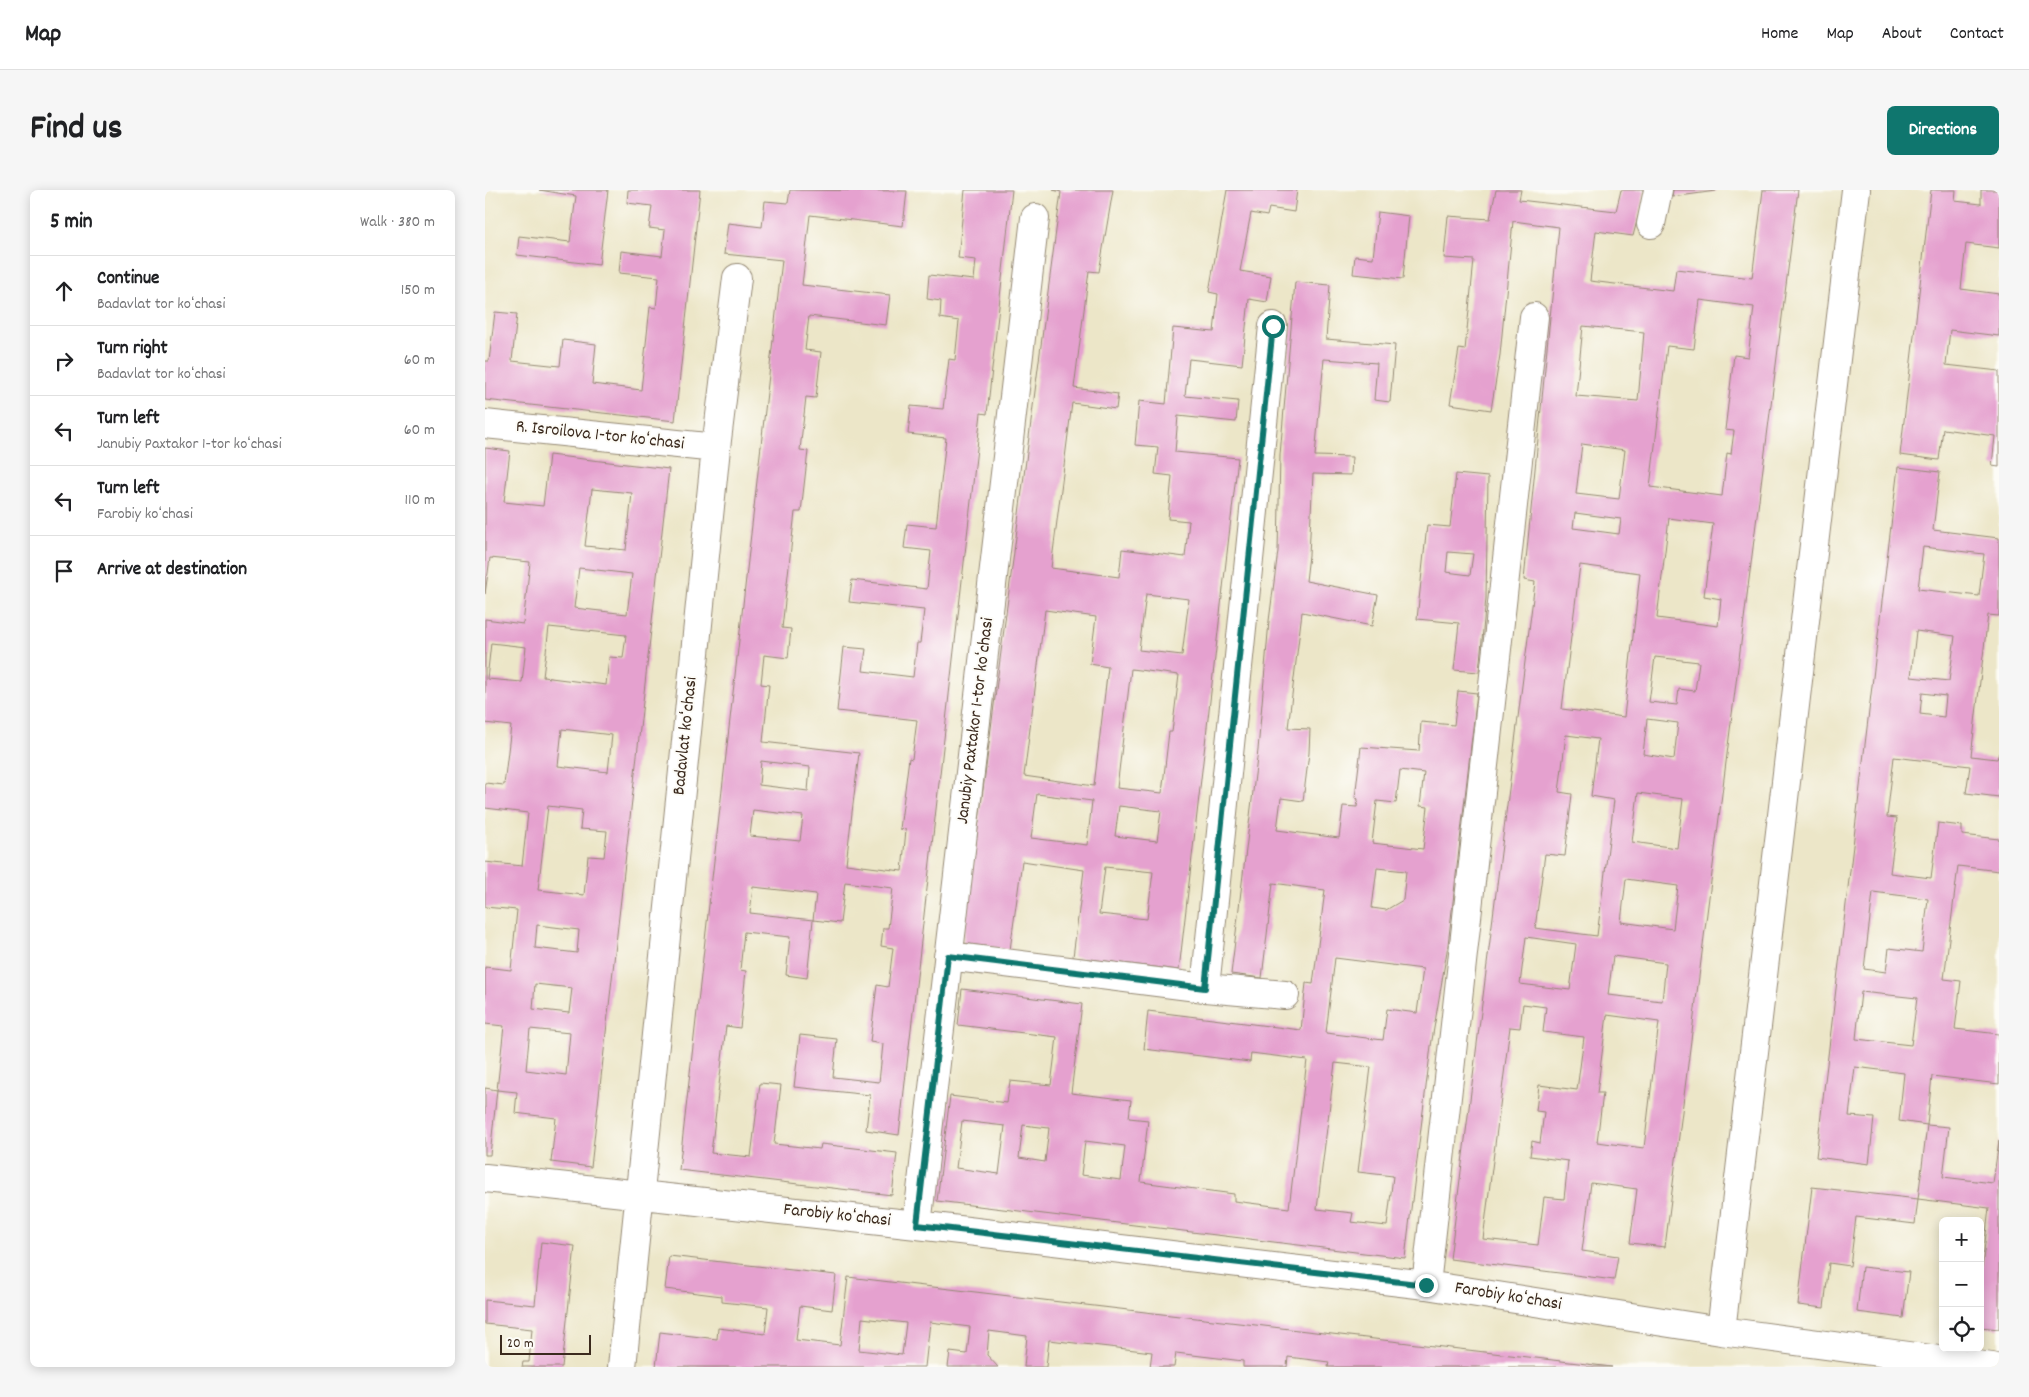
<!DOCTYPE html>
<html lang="en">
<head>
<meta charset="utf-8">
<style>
	:root { --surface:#fff; --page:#f6f6f6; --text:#202124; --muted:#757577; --line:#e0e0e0; --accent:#0f766e }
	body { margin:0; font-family:Dekko,sans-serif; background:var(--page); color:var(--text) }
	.controls { position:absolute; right:15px; bottom:15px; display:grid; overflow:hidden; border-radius:8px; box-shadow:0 2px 12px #0003 }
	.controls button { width:45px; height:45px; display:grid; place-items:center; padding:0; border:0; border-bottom:1px solid var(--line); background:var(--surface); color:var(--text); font:25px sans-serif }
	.scale { position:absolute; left:15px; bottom:12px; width:91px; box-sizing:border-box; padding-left:5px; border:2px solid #3b2a1e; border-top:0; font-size:14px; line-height:18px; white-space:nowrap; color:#3b2a1e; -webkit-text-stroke:4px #fdfcf7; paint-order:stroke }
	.stop { position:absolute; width:15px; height:15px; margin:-11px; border:4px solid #0f766e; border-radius:50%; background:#fff }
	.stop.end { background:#0f766e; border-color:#fff; box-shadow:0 1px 5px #0008 }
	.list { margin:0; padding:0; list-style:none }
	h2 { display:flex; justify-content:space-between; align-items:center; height:65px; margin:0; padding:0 20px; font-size:21px }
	h2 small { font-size:16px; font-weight:400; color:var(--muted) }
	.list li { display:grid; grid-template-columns:32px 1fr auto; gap:15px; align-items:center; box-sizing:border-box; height:70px; padding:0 20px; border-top:1px solid var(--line) }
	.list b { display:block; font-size:19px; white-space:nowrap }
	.list p { margin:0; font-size:16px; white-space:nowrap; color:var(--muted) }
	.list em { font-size:16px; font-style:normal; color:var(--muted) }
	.icon { flex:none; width:28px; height:28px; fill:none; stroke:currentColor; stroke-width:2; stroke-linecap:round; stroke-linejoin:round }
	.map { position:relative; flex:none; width:1514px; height:1177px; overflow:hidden; border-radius:8px }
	header { display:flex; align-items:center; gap:30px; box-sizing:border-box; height:70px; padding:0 25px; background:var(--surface); border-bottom:1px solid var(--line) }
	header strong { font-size:24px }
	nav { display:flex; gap:28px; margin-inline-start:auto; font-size:18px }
	.intro { display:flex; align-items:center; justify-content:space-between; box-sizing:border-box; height:120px; padding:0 30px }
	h1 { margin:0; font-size:35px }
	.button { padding:12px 22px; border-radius:8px; background:var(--accent); color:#fff; font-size:18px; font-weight:700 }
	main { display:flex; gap:30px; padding:0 30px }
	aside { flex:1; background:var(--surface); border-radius:8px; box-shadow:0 2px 12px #0003 }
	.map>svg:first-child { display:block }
	.building { fill:#e5a1cf; fill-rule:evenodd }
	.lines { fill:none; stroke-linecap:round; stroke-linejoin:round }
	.minor-casing { stroke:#948873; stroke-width:30 }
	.minor { stroke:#fff; stroke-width:28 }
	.route { stroke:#0f766e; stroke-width:6 }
	.labels { text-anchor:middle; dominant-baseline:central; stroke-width:4; stroke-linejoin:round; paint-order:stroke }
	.street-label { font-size:18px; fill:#3b2a1e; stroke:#fdfcf7 }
</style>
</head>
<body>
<header>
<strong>Map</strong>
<nav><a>Home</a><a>Map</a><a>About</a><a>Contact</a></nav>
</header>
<div class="intro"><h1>Find us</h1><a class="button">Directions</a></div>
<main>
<aside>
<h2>5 min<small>Walk · 380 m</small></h2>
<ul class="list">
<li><svg class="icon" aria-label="ahead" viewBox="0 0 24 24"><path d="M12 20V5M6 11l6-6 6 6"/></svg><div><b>Continue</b><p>Badavlat tor koʻchasi</p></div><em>150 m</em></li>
<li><svg class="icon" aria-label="right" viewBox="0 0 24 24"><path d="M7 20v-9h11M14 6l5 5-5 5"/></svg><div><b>Turn right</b><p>Badavlat tor koʻchasi</p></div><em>60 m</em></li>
<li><svg class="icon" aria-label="left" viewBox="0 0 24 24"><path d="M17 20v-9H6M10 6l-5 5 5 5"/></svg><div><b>Turn left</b><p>Janubiy Paxtakor 1-tor koʻchasi</p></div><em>60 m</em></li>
<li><svg class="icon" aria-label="left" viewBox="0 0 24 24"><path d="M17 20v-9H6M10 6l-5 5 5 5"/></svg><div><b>Turn left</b><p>Farobiy koʻchasi</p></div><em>110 m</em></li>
<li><svg class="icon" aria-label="arrive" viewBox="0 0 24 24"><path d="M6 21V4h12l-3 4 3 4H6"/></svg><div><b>Arrive at destination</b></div></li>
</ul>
</aside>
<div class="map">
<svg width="1514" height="1177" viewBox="0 0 1514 1177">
	<rect width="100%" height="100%" fill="#fdfcf7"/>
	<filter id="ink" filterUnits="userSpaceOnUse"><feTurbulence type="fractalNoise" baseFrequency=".02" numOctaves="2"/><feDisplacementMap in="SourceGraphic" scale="10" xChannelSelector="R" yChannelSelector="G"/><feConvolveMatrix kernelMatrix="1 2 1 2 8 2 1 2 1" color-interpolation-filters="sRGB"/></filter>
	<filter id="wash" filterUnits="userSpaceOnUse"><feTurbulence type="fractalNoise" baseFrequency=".0096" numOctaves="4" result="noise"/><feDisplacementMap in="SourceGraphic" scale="20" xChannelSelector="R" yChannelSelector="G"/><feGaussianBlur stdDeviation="1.12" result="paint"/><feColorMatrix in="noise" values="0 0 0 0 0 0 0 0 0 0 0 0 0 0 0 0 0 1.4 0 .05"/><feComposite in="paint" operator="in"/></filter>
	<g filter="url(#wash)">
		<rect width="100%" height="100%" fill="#ece6c8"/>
		<g id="blocks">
			<path class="building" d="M54,0H123L114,75L32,65L34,46L85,52L91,6Z
				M143,0H215L190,231L0,210V171H4L10,122L32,124L27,171L75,176L78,150L111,154L107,194L156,200L165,117L171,118L174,87L134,83L136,61L177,66L180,40L164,38L167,16L142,13Z
				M305,0L422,1L418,36L325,25L317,95L405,105L401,135L324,126L320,160L336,162L331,208L321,207L315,260L323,261L316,322H310L297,438L306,439L303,468L279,465L276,494L284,495L278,552L374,563L361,674L417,681L421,640L415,639L424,568L427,569L432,530L352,521L359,457L381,459L378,481L428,487L432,453H435L439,420L364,412L367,390L442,399L446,361L419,358L422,334L451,337L461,248L423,244L426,216L458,219L464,169L470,170L474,131L455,128L456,111L442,109L444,85L489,90L491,70L473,68L480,0H527L502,224L496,223L414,945L381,940L385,905L309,897L315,845L352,849L348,887L394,892L398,854L385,852L392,795L403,797L408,758L396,756L398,738H403L408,698L360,692L355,733L328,730L331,704L268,697L265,723L328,730L322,788L301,785L305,747L259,742L255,780L261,781L255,838L241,836L226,963L266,967L275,893L296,895L289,954L335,959L336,954L412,963L407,1005L194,980L297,70L239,64L243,33L277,37L280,11L303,13ZM276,571L325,577L323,601L274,595ZM268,620L318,626L315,651L265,646Z
				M568,0H628L614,82L604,81L589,198L633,204L631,219L587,213L566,378L634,387L637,359L700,367L704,331L683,329L687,286L670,284L673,257L650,255L654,211L681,214L688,138L729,142L733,104L724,102L742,0H812L809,22L784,18L782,26L766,23L755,81L786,86L782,112L764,109L757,175L704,169L700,206L753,211L751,232L693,226L690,262L753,268L694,780L588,767L599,680L537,671L525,760L478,753L576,2ZM661,404L704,409L697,465L654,460ZM560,420L611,427L605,474L623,477L609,596L539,586ZM646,479L694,485L687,542H684L677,603L632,598ZM552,604L607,611L602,655L546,648ZM634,616L676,621L672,651L630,646ZM620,677L668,682L662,729L614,724Z
				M1011,0H1036L1034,10L1131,21L1136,0H1160L1148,46L1111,41L1105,91L1188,101L1191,79L1267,88L1278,0H1313L1180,1057L1145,1053L1152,999L1106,993L1097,1061L1133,1066L1129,1090L965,1069L1050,392L1039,390L1074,37L1028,31L1015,165L1006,220L965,214L974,159L980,160L989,70L959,68L963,26L1005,29ZM1215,110L1269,117L1263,167L1249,165L1240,240L1249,241L1246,264L1242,263L1237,306L1165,297L1182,156L1209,159ZM1098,136L1159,142L1153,211L1091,206ZM1097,254L1140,260L1134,309L1091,304ZM1090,323L1136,329L1134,344L1088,338ZM1184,328L1228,334L1219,406L1236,409L1233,436L1172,428ZM1095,375L1155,383L1139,527L1077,519ZM1170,467L1214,472L1210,501L1194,499L1192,515L1164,512ZM1162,529L1193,533L1189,569L1158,564ZM1081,545L1113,549L1106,606L1129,610L1112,746L1050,738L1060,664L1080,666L1087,604L1074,602ZM1153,603L1198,609L1192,658L1147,652ZM1141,689L1193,696L1188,739L1136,732ZM1041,747L1091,754L1085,800L1035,794ZM1128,766L1181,773L1177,811L1123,805ZM1038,814L1061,817L1058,842L1099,847L1092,900L1054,895L1051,921L1059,922L1055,953L1047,951L1045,966L1083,971L1079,1009L1059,1007L1053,1055L998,1049L1025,837L1035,838ZM1122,825L1174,832L1159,958L1112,952L1118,903H1112Z
				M1188,0H1231V1L1187,7Z
				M1446,0H1471L1470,11L1496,14V0H1514V58L1481,54L1476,99L1514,104V146L1465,140L1461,175L1514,181V277L1507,276L1510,246L1458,239L1454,270L1415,265Z
				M893,22L924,26L918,89L868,84L870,66L888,68Z
				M810,92L845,95L841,149L910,155L905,212L889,210L892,173L839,169L830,266L867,267L866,285L828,284L824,365L821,391L893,405L887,436L817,422L803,538L825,539L824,563L818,611L796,608L792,640L854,648L858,616L872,617L873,609L870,608L876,557L934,561L936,532L969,535L973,501L992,503L963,755L946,856L920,1068L452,1011L465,906L522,913L525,891L566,895L572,847L473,835L477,799L597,814L586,903L646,910L644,928L663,930L656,992L749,1004V1011L804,1018L822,870L766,863L765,872L659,859L663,821L816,840L821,793L828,794L840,700L788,693L777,788L746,784L773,560L784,431L793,361L795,265ZM915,580L939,583L935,616L943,617L938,659L887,653L892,611L911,613ZM892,678L921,681L918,710L901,720L887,718ZM850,768L938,779L932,823L902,819L898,850L841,843ZM850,873L886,877L873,982L908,986L902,1036L866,1032L868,1023L832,1019ZM477,931L520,936L514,984L471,978ZM538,935L564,938L560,972L534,968ZM600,951L640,956L636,990L596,985Z
				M0,258L25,261L19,312L58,316L64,265L184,279L106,977L66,972L71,928L30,923L32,902L12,900L19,836L0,834V777L26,780L32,720L0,717V672L37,676L43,623L0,618V593L19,595L26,536L0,533V429L38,434L45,372L5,368L0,404ZM107,299L147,303L141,360L100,356ZM94,378L147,384L142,424L89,418ZM64,437L141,445L138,468L124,467L121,495L58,487ZM6,453L41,457L37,492L2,489ZM77,539L127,545L123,582L73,576ZM63,616L97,620L95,639L122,641L119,667L103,666L99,705L53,700ZM52,735L94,740L92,763L50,758ZM50,794L87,798L84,823L48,819ZM45,839L85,843L81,885L41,880Z
				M1413,277L1455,282L1448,340L1514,348V426L1503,425L1486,566L1512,569L1514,563V607L1481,603L1485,576L1409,567L1402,627L1412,628L1405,683L1446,688L1453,633L1477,636V645L1514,649V681L1473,676L1459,789L1476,791L1470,839L1514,844V894L1447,886L1442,935L1414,931L1419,883L1370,877L1364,926L1389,928L1384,974L1331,967ZM1438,357L1499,364L1494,406L1433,399ZM1431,441L1470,446L1464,491L1426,487ZM1437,503L1461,506L1459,527L1435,524ZM1388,702L1443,709L1437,762L1404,758L1401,782L1379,779ZM1376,802L1432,808L1426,855L1371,849Z
				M971,284L1003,287L1001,408L994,482L969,480L974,433L932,429L942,335L965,337ZM963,362L988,364L985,385L961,382Z
				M0,898L12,900L5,965H0Z
				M1442,935L1464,937L1458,987L1508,993L1514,950V1139L1495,1137V1096L1504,1018L1433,1009Z
				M1327,997L1433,1009L1430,1034L1371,1027L1365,1076L1344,1073L1339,1118L1313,1115Z
				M56,1052L90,1056L77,1177H37L38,1172H44L47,1139L0,1134V1110L50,1115Z
				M184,1066L351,1085L347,1120L315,1116L311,1150L355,1155L363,1087L1127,1177H843L844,1172L803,1167L802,1177H758V1171L691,1163L689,1177H665L667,1162L564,1150L561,1177H539L542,1146L504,1141L502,1165L513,1177H463L465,1162L482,1164L485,1137L445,1132L440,1177H171L175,1142L232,1149L233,1138L280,1144L283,1117L237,1112V1106L180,1099ZM377,1128L421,1133L417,1165L374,1160Z
				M1377,1077L1424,1082L1418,1128L1372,1122Z"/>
		</g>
	</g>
	<g filter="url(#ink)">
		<use href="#blocks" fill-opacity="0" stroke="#948873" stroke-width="1"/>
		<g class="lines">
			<defs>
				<path id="minor" d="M1166,34L1173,0
					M0,234L231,258
					M463,766L720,798L788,136
					M720,798L800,805
					M0,988L432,1035L941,1095L1236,1141L1507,1177
					M432,1035L550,28
					M941,1095L1049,127
					M1236,1141L1371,0
					M137,1177L231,258L252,88"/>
			</defs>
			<use href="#minor" class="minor-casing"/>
			<use href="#minor" class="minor"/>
		</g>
	</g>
	<g class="lines" filter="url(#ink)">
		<path class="route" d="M788,136L720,798L463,766L432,1035L941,1095"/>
	</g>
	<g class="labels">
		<g class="street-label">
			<text transform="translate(115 246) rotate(6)">R. Isroilova 1-tor koʻchasi</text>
			<text transform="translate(491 531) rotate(-83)">Janubiy Paxtakor 1-tor koʻchasi</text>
			<text transform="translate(201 546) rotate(-84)">Badavlat koʻchasi</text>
			<text transform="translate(352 1026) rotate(6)">Farobiy koʻchasi</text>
			<text transform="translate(1023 1107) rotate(9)">Farobiy koʻchasi</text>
		</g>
	</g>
</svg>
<div class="controls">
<button>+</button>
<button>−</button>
<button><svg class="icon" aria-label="locate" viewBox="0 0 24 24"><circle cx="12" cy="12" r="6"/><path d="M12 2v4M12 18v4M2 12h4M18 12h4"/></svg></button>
</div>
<div class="scale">20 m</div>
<div class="stop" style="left:788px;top:136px"></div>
<div class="stop end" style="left:941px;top:1095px"></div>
</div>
</main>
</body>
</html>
